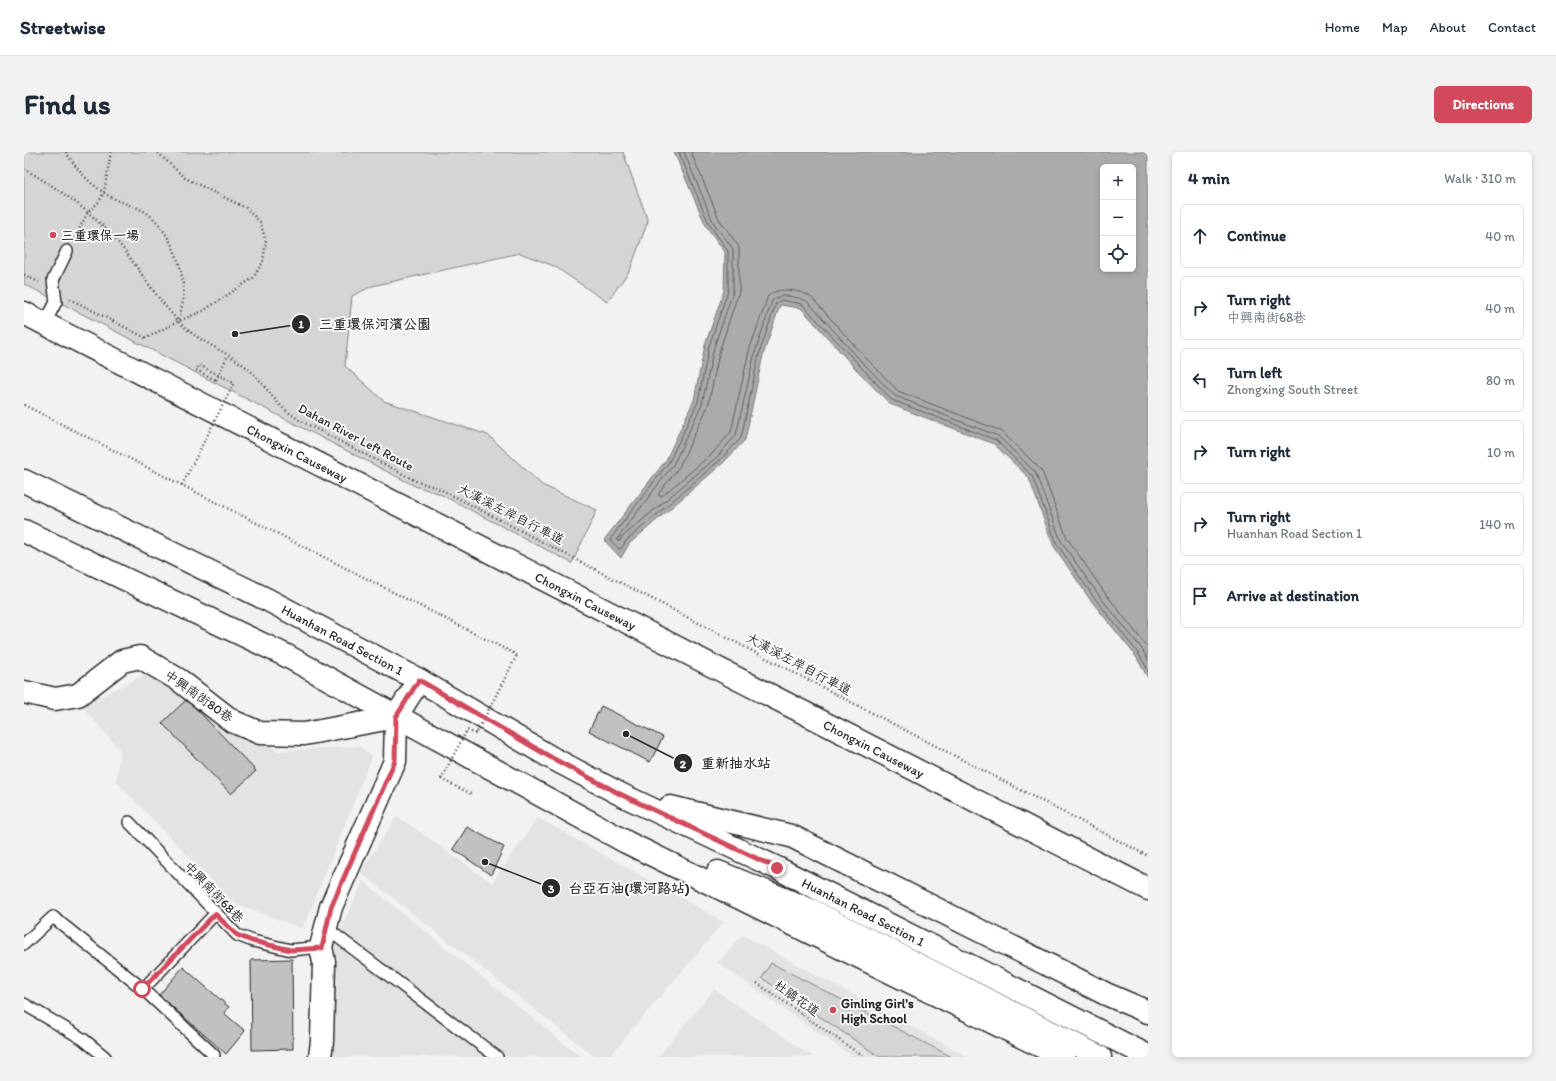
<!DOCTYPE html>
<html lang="en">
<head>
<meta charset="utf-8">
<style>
	:root { --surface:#fff; --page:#f2f2f3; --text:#1f2937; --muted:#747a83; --line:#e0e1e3; --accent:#d1495b }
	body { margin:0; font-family:Itim,"LXGW WenKai TC",sans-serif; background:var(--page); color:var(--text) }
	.controls { position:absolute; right:12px; top:12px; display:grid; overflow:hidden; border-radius:6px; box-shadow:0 2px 6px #0003 }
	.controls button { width:36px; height:36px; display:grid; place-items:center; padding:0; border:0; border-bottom:1px solid var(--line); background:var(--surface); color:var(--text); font:20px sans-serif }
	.stop { position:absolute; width:12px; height:12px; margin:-9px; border:3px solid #d1495b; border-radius:50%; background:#fff }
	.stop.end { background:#d1495b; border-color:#fff; box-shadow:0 1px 4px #0008 }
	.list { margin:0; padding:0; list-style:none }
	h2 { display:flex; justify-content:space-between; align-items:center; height:52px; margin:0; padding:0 16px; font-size:17px }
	h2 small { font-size:13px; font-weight:400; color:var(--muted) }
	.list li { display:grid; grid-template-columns:26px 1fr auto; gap:12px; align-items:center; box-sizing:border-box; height:64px; margin:0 8px 8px; padding:0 8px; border:1px solid var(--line); border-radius:6px }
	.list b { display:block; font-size:15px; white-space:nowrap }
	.list p { margin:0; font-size:13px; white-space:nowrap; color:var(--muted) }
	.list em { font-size:13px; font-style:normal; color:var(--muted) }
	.icon { flex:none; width:22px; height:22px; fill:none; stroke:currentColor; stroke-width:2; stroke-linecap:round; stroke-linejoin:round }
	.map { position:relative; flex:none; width:1124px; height:905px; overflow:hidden; border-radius:6px }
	header { display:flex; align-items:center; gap:24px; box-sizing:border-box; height:56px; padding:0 20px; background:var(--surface); border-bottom:1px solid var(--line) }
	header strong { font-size:19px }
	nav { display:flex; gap:22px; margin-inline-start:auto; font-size:14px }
	.intro { display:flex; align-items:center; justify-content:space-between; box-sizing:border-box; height:96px; padding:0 24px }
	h1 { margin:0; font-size:28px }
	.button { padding:10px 18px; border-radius:6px; background:var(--accent); color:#fff; font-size:14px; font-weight:700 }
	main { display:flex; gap:24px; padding:0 24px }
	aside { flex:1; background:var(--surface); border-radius:6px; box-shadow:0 2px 6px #0003 }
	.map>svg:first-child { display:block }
	.built { fill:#e3e3e3 }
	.green { fill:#d5d5d5; stroke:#808080 }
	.water { fill:#ababab; stroke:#787878; fill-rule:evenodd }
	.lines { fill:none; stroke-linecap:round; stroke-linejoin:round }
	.shore { stroke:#5e5e5e; stroke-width:1 }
	.building { fill:#c1c1c1; stroke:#2b2b2b }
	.service-casing { stroke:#2b2b2b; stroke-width:14 }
	.minor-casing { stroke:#2b2b2b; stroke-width:25 }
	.tertiary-casing { stroke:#2b2b2b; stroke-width:25 }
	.path { stroke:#2b2b2b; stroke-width:2.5; stroke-dasharray:1 3; stroke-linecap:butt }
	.service { stroke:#fff; stroke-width:11 }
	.minor { stroke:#fff; stroke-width:22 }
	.tertiary { stroke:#fff; stroke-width:22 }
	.path-bridge { stroke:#2b2b2b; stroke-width:2.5; stroke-dasharray:1 3; stroke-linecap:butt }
	.route { stroke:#d1495b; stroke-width:5 }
	.poi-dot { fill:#d1495b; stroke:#fff; stroke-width:1.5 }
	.labels { text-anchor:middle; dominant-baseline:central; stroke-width:3.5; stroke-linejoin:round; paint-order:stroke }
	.poi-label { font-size:13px; font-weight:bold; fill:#2b2b2b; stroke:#fff; text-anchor:start }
	.street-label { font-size:13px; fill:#2b2b2b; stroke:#fff }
	.leader { fill:none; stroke:#2b2b2b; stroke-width:1.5 }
	.callout-dot { fill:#2b2b2b; stroke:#fff; stroke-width:1.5 }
	.mark-label { font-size:12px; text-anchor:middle; font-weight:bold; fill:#fff }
	.callout-label { font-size:14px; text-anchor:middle; font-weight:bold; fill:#2b2b2b; stroke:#fff; stroke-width:3.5; stroke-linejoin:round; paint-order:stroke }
</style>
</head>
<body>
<header>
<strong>Streetwise</strong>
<nav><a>Home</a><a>Map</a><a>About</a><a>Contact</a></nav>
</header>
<div class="intro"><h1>Find us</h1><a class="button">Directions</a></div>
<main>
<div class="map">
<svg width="1124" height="905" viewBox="0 0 1124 905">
	<rect width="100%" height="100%" fill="#f2f2f2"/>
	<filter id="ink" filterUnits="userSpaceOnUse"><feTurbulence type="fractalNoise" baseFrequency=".025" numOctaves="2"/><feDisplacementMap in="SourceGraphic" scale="8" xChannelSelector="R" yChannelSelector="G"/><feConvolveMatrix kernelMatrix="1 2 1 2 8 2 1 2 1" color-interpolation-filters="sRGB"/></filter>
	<g filter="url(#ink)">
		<path class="built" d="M124,521L254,599L336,594L348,605L279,777L209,750L92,629L96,598L58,554Z
			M373,664L468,731L514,666L700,770L585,905H571L336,720Z
			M339,729L557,905H306L310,860L309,794Z
			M718,783L944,905H829L694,811Z
			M690,837L789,905H634Z"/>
		<path class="green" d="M0,0H599L624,69L606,118L583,150L530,114L496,101L348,134L328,144L321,214L360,249L464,283L518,333L573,358L548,411L414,341L391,334L0,132Z
			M747,811L928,905H856L738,826Z"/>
		<path class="water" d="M650,0H1124V526L1111,503L1065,446L1029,393L1005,326L970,292L866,252L830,215L777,156L756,153L739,203L721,288L699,311L605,392L597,406L580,388L642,308L670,248L681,193L700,139L701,100L682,74ZM1079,15H1109V117H1079Z"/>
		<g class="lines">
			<path class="shore" d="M655,0L685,72L704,99V139L685,194L674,250L645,310L587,386V389L595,397H597L602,389L696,308L717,286L735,202L752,151L757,148L778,152L868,248L972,288L1008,324L1033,392L1069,444L1114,501L1124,518
				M660,0L689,70L709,97V140L690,195L678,252L649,313L596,383V385L593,386V389H596L597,386L693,305L712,283L731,200L748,149C754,140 776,145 784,150L837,209L871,244L974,284L1011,320L1037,389L1073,441L1118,497L1124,508
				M667,0L695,67L715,95V139L696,197L684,254L655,315L635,341V344H638L689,301L707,280L725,199L744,144C754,134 778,138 788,146L841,205L874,239L977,279L1015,316L1019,322L1043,386L1078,437L1124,496"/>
		</g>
		<path class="building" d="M163,547L232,619L207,642L138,571Z
			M577,554L639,585L626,610L565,579Z
			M443,675L480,695L467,723L429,697Z
			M268,807L269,897L228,898L227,808Z
			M159,815L205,855L200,861L221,879L202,902L135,843Z"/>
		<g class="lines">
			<defs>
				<path id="service" d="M21,171L32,150L29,128L43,99
					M105,670L213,783L229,789L267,798L297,795
					M302,776L473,905
					M0,792L29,765L119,837L190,903
					M119,837L191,762
					M0,852L59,887L81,905"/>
				<path id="minor" d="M0,540L31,547L54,543L98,509L116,505L155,528L208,569L236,581L280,582L372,565
					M372,565L395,528
					M296,905L298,889L300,810L297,795L307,755L371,609L372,565"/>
				<g id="tertiary">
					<path id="s1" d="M0,161L1124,737"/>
					<path id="s2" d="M0,329L244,448L395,528L528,606L598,643L753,716L1124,904"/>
					<path d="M0,379L261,503L602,690L1039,905"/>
					<path d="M646,655L767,684L1082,842L1124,860"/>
					<path d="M694,720L789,759L1076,905"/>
				</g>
			</defs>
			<use href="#service" class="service-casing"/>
			<use href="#minor" class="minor-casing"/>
			<use href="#tertiary" class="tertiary-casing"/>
			<path class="path" d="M42,0C54,21 73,39 95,49C103,52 111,55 118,58C144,72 163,119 159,148C158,155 156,162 155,169
				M0,17C34,36 67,59 93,89C114,115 131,144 154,169C173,189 200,198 222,215C237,227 246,244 260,257C265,261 270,264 275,268L392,329L416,337L1124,704
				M50,87L64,60L75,50L80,40L87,0
				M0,123L15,130
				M46,147L122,186L155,169L179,159L229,126L239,110L242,90L236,70L222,56L161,26L133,0
				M192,228L204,203
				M0,253L493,503
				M417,627L449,643
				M733,831L840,905"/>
			<use href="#service" class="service"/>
			<use href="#minor" class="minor"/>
			<use href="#tertiary" class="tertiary"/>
			<path class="path-bridge" d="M158,333L210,231L175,213L172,218L192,228
				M417,627L443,578L452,582L493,503"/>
		</g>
	</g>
	<g class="lines" filter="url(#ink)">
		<path class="route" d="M118,837L191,762L213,783L228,789L267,798L298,796L307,755L371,609L372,565L395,528L528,606L598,643L753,716"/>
	</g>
	<g class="poi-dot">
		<circle cx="29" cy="83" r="4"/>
		<circle cx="809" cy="858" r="4"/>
	</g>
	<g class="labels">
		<g class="poi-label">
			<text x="37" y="83">三重環保一場</text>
			<text x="817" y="851">Ginling Girl's<tspan x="817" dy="15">High School</tspan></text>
		</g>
		<g class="street-label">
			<text transform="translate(332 285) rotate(28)">Dahan River Left Route</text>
			<text stroke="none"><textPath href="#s1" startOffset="307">Chongxin Causeway</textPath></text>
			<text transform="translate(487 362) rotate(27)">大漢溪左岸自行車道</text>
			<text stroke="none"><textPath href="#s1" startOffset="631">Chongxin Causeway</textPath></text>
			<text stroke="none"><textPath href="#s2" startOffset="356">Huanhan Road Section 1</textPath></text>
			<text transform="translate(775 512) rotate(28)">大漢溪左岸自行車道</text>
			<text transform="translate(175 544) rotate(35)">中興南街80巷</text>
			<text stroke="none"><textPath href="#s1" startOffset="955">Chongxin Causeway</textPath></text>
			<text transform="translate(190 740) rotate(46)">中興南街68巷</text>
			<text stroke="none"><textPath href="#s2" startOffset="944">Huanhan Road Section 1</textPath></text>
			<text transform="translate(773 846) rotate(35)">杜鵑花道</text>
		</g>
	</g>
	<path class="leader" d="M211 182L277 172M602 582L659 611M461 710L527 736"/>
	<g class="callout-dot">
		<circle cx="211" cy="182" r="4"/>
		<circle cx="602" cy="582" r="4"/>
		<circle cx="461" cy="710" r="4"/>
		<circle cx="277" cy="172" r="10"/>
		<circle cx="659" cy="611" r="10"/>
		<circle cx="527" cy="736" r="10"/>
	</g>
	<g class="mark-label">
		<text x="277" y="176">1</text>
		<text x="659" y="616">2</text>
		<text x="527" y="741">3</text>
	</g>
	<g class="callout-label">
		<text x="351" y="177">三重環保河濱公園</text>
		<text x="712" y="616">重新抽水站</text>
		<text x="605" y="741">台亞石油(環河路站)</text>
	</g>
</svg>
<div class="controls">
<button>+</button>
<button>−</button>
<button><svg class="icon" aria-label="locate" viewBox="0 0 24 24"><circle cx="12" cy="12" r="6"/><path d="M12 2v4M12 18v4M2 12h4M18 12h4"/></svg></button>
</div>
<div class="stop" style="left:118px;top:837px"></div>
<div class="stop end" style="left:753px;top:716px"></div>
</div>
<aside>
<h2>4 min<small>Walk · 310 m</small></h2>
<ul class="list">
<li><svg class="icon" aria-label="ahead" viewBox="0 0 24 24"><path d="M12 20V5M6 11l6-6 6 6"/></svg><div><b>Continue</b></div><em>40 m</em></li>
<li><svg class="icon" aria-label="right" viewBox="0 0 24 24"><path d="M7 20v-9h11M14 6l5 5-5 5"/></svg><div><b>Turn right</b><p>中興南街68巷</p></div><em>40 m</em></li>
<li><svg class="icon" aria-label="left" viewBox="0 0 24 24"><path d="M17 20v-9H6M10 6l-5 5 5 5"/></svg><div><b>Turn left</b><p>Zhongxing South Street</p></div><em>80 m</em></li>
<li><svg class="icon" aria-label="right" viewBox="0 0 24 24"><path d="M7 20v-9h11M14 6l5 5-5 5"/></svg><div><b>Turn right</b></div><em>10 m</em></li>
<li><svg class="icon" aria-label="right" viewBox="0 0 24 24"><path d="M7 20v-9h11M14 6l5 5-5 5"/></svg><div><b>Turn right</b><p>Huanhan Road Section 1</p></div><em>140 m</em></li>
<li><svg class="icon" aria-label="arrive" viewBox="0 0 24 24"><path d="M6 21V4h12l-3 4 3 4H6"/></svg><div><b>Arrive at destination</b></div></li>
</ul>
</aside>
</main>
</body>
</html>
